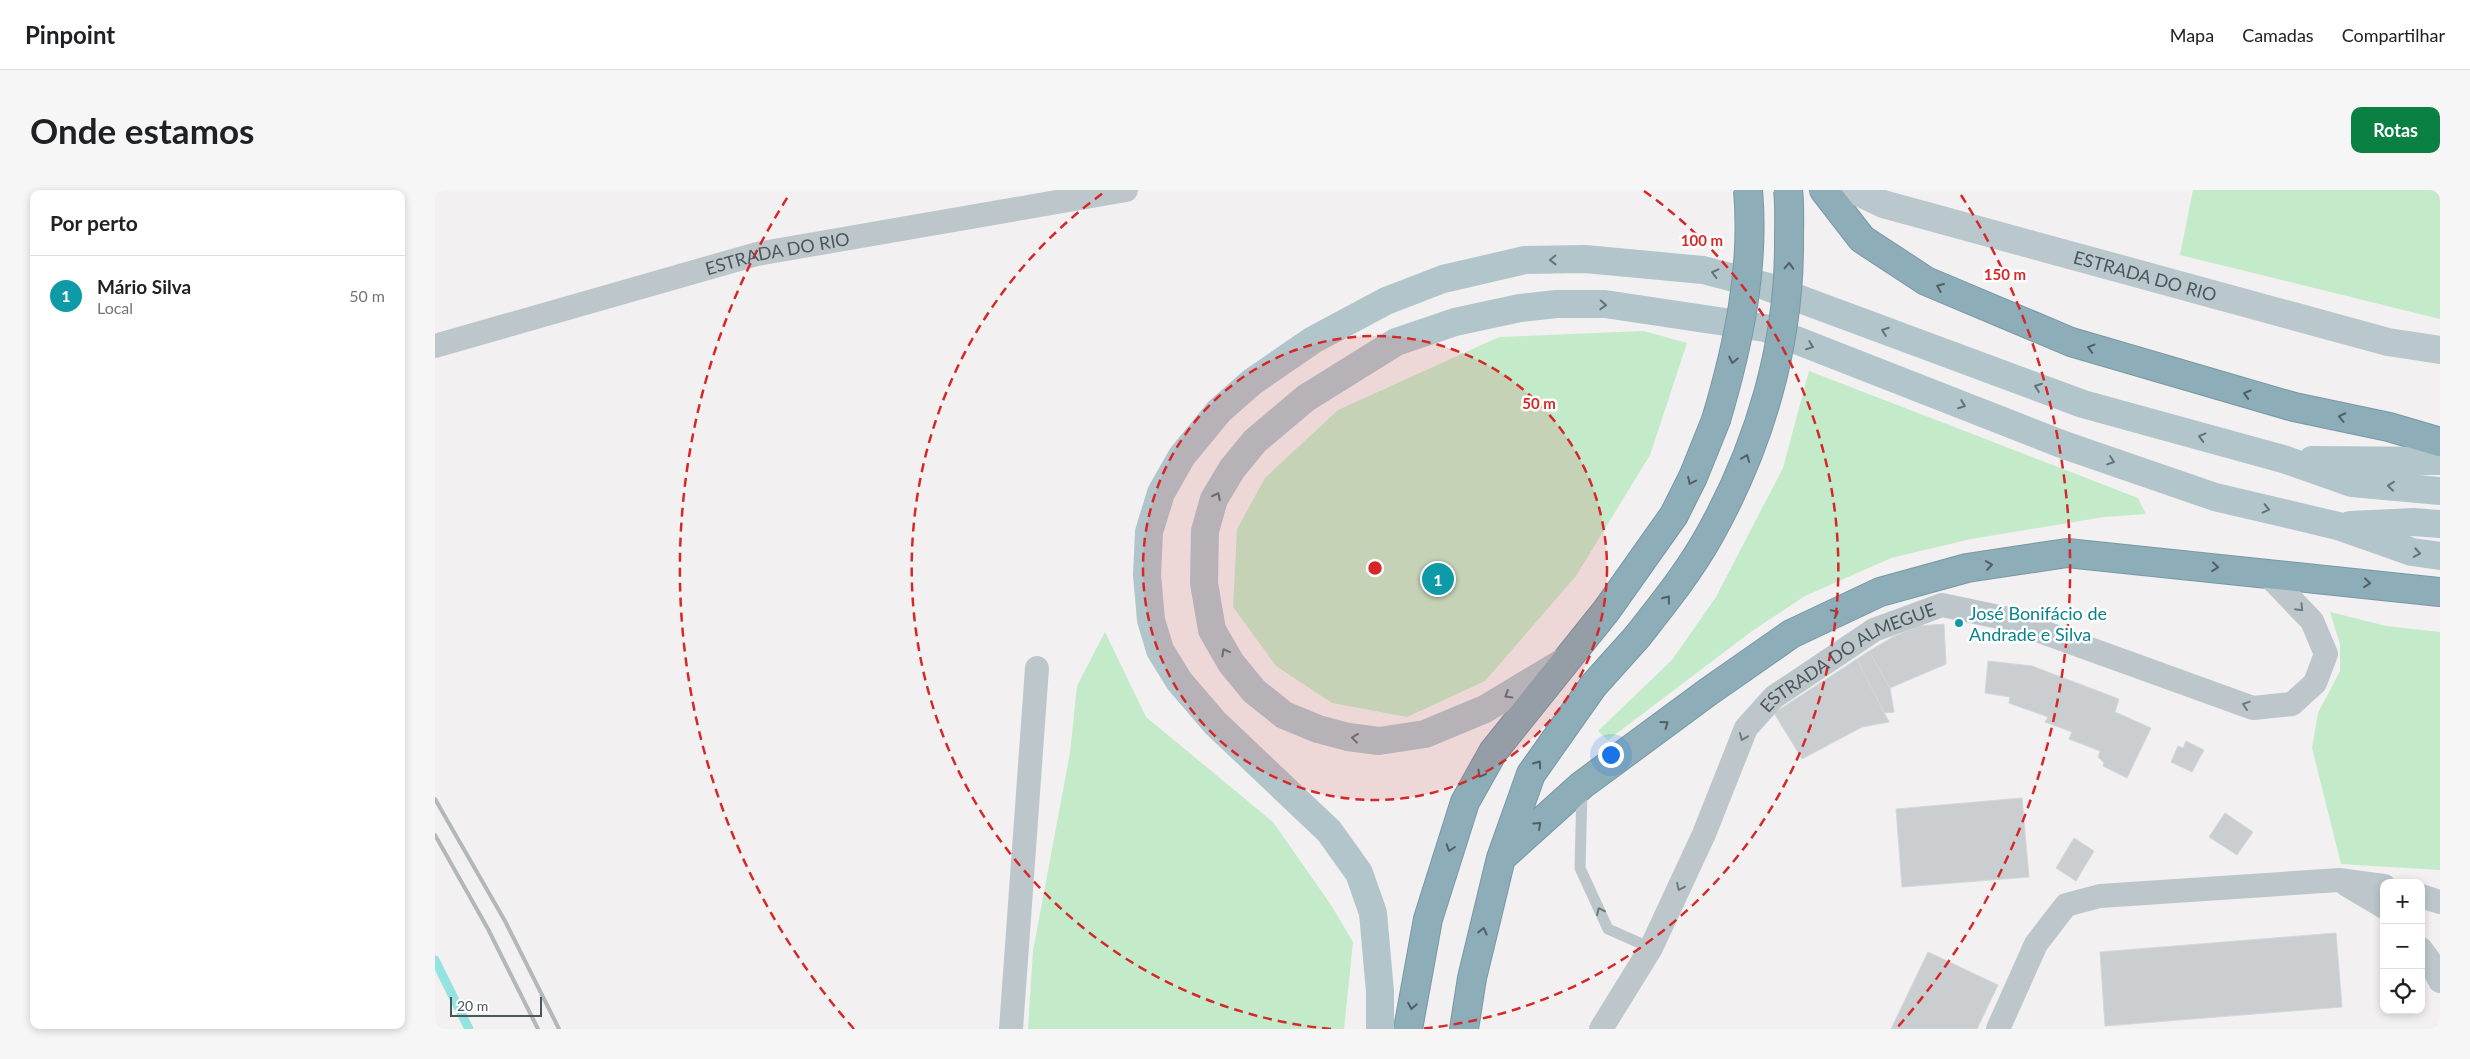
<!DOCTYPE html>
<html lang="pt">
<head>
<meta charset="utf-8">
<style>
	:root { --surface:#fff; --page:#f6f6f6; --text:#202124; --muted:#757577; --line:#e0e0e0; --accent:#0b8043 }
	body { margin:0; font-family:Lato,sans-serif; background:var(--page); color:var(--text) }
	.controls { position:absolute; right:15px; bottom:15px; display:grid; overflow:hidden; border-radius:10px; box-shadow:0 2px 8px #0003 }
	.controls button { width:45px; height:45px; display:grid; place-items:center; padding:0; border:0; border-bottom:1px solid var(--line); background:var(--surface); color:var(--text); font:25px sans-serif }
	.scale { position:absolute; left:15px; bottom:12px; width:92px; box-sizing:border-box; padding-left:5px; border:2px solid #4a575b; border-top:0; font-size:14px; line-height:18px; white-space:nowrap; color:#4a575b; -webkit-text-stroke:4px #fff; paint-order:stroke }
	.you { position:absolute; left:1175px; top:564px; width:18px; height:18px; margin:-12px; border:4px solid #fff; border-radius:50%; background:#1a73e8; box-shadow:0 0 0 8px #1a73e833 }
	.badge { display:grid; place-items:center; width:32px; height:32px; border-radius:50%; background:var(--accent); color:#fff; font-size:16px; font-weight:700 }
	.pin { position:absolute; translate:-50% -50%; border:2px solid #fff; box-shadow:0 1px 5px #0006 }
	.list { margin:0; padding:0; list-style:none }
	h2 { display:flex; justify-content:space-between; align-items:center; height:65px; margin:0; padding:0 20px; font-size:21px }
	h2 small { font-size:16px; font-weight:400; color:var(--muted) }
	.list li { display:grid; grid-template-columns:32px 1fr auto; gap:15px; align-items:center; box-sizing:border-box; height:80px; padding:0 20px; border-top:1px solid var(--line) }
	.list b { display:block; font-size:19px; white-space:nowrap }
	.list p { margin:0; font-size:16px; white-space:nowrap; color:var(--muted) }
	.list em { font-size:16px; font-style:normal; color:var(--muted) }
	.icon { flex:none; width:28px; height:28px; fill:none; stroke:currentColor; stroke-width:2; stroke-linecap:round; stroke-linejoin:round }
	.map { position:relative; flex:none; width:2005px; height:839px; overflow:hidden; border-radius:10px }
	header { display:flex; align-items:center; gap:30px; box-sizing:border-box; height:70px; padding:0 25px; background:var(--surface); border-bottom:1px solid var(--line) }
	header strong { font-size:24px }
	nav { display:flex; gap:28px; margin-inline-start:auto; font-size:18px }
	.intro { display:flex; align-items:center; justify-content:space-between; box-sizing:border-box; height:120px; padding:0 30px }
	h1 { margin:0; font-size:35px }
	.button { padding:12px 22px; border-radius:10px; background:var(--accent); color:#fff; font-size:18px; font-weight:700 }
	main { display:flex; gap:30px; padding:0 30px }
	aside { flex:1; background:var(--surface); border-radius:10px; box-shadow:0 2px 8px #0003 }
	.map>svg:first-child { display:block }
	.green { fill:#c3eac9 }
	.lines { fill:none; stroke-linecap:round; stroke-linejoin:round }
	.stream { stroke:#95e3e0; stroke-width:9 }
	.building { fill:#caced1; stroke:#d4d7da }
	.highway-casing { stroke:#7898a5; stroke-width:30 }
	.lane { stroke:#bdc7cb; stroke-width:11 }
	.street { stroke:#bdc7cb; stroke-width:24 }
	.secondary { stroke:#bac7cc; stroke-width:28 }
	.primary { stroke:#b2c5cb; stroke-width:28 }
	.highway { stroke:#8dadb9; stroke-width:28 }
	.rail { stroke:#b3b7b9; stroke-width:4 }
	.highway-bridge-casing { stroke:#7898a5; stroke-width:30; stroke-linecap:butt }
	.highway-bridge { stroke:#8dadb9; stroke-width:28 }
	.oneway { stroke:#647277 }
	.oneway2 { stroke:#516064 }
	.oneway3 { stroke:#6c797d }
	.ring { fill:none; stroke:#d62828; stroke-width:2.5; stroke-dasharray:9 6 }
	.culture-dot { fill:#0f9aa8; stroke:#fff; stroke-width:2 }
	.labels { text-anchor:middle; dominant-baseline:central; stroke-width:5; stroke-linejoin:round; paint-order:stroke }
	.street-label { font-size:18px; fill:#4a575b; stroke:#fff }
	.culture-label { font-size:18px; fill:#0d838f; stroke:#fff; text-anchor:start }
	.centre { fill:#d62828; stroke:#fff; stroke-width:2.5 }
	.ring-label { font-size:15px; text-anchor:middle; font-weight:bold; fill:#d62828; stroke:#fff; stroke-width:5; stroke-linejoin:round; paint-order:stroke }
</style>
</head>
<body>
<header>
<strong>Pinpoint</strong>
<nav><a>Mapa</a><a>Camadas</a><a>Compartilhar</a></nav>
</header>
<div class="intro"><h1>Onde estamos</h1><a class="button">Rotas</a></div>
<main>
<aside>
<h2>Por perto<small></small></h2>
<ul class="list">
<li><span class="badge" style="background:#0f9aa8">1</span><div><b>Mário Silva</b><p>Local</p></div><em>50 m</em></li>
</ul>
</aside>
<div class="map">
<svg width="2005" height="839" viewBox="0 0 2005 839">
	<rect width="100%" height="100%" fill="#f2f0f0"/>
	<path class="green" d="M1758,0H2005V129L1745,65Z
		M1209,141L1252,153L1215,265L1141,386L1050,491L972,527L897,513L841,476L798,417L802,339L830,288L903,220L1064,147Z
		M1374,181L1703,308L1711,324L1669,327L1536,349L1456,368L1370,406L1317,441L1173,550L1163,541L1237,470L1281,407L1348,278Z
		M1895,422L1951,436L2005,442V680L1906,674L1877,558L1883,523L1905,481V454Z
		M670,442L711,527L838,632L896,715L918,752L909,839H593L598,761L635,563L642,496Z"/>
	<g class="lines">
		<path class="stream" d="M0,770L34,839"/>
	</g>
	<path class="building" d="M1509,434L1511,474L1455,498L1434,461L1458,447L1484,436Z
		M1434,461L1455,498L1459,522L1449,523L1422,469Z
		M1422,469L1454,532L1427,537L1367,569L1339,523Z
		M1553,471L1597,476L1684,509L1680,522L1716,538L1692,588L1668,576L1669,573L1663,567L1665,561L1634,549L1637,542L1610,532L1613,527L1574,513L1575,507L1550,503Z
		M1751,551L1769,560L1757,582L1736,572L1743,556L1748,558Z
		M1587,608L1594,687L1467,697L1461,619Z
		M1790,623L1818,642L1802,665L1774,647Z
		M1639,648L1659,661L1641,691L1621,678Z
		M1901,743L1907,817L1670,836L1665,762Z
		M1493,762L1563,795L1542,839H1456Z"/>
	<g class="lines">
		<defs>
			<path id="highway" d="M1389,0L1427,49L1491,91L1636,152L1859,217L1954,237L2005,252
				M1066,668L1147,595L1273,502L1356,444L1445,402L1532,378L1632,363L2005,402
				M973,839L993,729L1030,612L1058,562L1171,421L1239,325L1258,287L1281,230
				M1029,839L1037,788L1066,668L1096,584L1158,496L1202,447"/>
		</defs>
		<use href="#highway" class="highway-casing"/>
		<path class="lane" d="M1147,599L1145,678L1173,739L1216,758"/>
		<g class="street">
			<path id="s1" d="M0,156L322,64L691,0"/>
			<path d="M1912,695L1949,717"/>
			<path d="M1986,706L2005,712"/>
			<path d="M1986,759L1994,770L2005,791"/>
			<path d="M576,839L602,478"/>
			<path id="s2" d="M1166,839L1216,758L1269,644L1311,538L1339,507L1439,440L1507,415L1569,428L1818,518L1857,514L1880,493L1891,464L1877,431L1831,383"/>
			<path d="M1563,839L1601,754L1631,715L1665,706L1904,690L1949,696"/>
		</g>
		<path class="secondary" id="s3" d="M1419,0L1448,14L1953,152L2005,160"/>
		<path class="primary" d="M1877,270L2005,271
			M1915,335L1979,332L2005,334
			M1130,471L1050,519L990,544L944,551L913,547L883,539L849,525L819,501L796,473L777,440L769,393L770,341L779,309L797,279L820,251L871,208L961,152L1020,132L1085,118L1121,114H1170L1330,138L1629,255L1780,307L1903,336L1977,362L2005,366
			M945,839V802L938,723L924,683L894,641L780,533L744,491L725,460L716,430L712,385L714,342L726,303L747,266L784,221L817,192L878,150L951,111L1008,89L1090,70L1150,69L1268,80L1330,96L1648,214L1848,269L1917,293L2005,301"/>
		<use href="#highway" class="highway"/>
		<path class="rail" d="M0,609L70,731L124,839
			M0,645L53,739L103,839"/>
		<defs>
			<path id="highway-bridge" d="M1281,230C1303,156 1320,78 1313,0
				M1202,447C1227,415 1254,382 1274,346C1325,255 1355,153 1354,49C1354,33 1355,16 1353,0"/>
		</defs>
		<use href="#highway-bridge" class="highway-bridge-casing"/>
		<use href="#highway-bridge" class="highway-bridge"/>
	</g>
	<defs><path id="oneway-chevron" d="M-2-3.5L2.5 0L-2 3.5" fill="none" stroke-width="1.6" stroke-linecap="round" stroke-linejoin="round" transform="scale(1.25)"/></defs>
	<g class="oneway">
		<use href="#oneway-chevron" transform="translate(1118 70) rotate(179)"/>
		<use href="#oneway-chevron" transform="translate(1280 83) rotate(-166)"/>
		<use href="#oneway-chevron" transform="translate(1168 115) rotate(3)"/>
		<use href="#oneway-chevron" transform="translate(1450 141) rotate(-160)"/>
		<use href="#oneway-chevron" transform="translate(1375 156) rotate(21)"/>
		<use href="#oneway-chevron" transform="translate(1603 197) rotate(-160)"/>
		<use href="#oneway-chevron" transform="translate(1527 215) rotate(21)"/>
		<use href="#oneway-chevron" transform="translate(1767 247) rotate(-165)"/>
		<use href="#oneway-chevron" transform="translate(1676 271) rotate(19)"/>
		<use href="#oneway-chevron" transform="translate(1956 296) rotate(-174)"/>
		<use href="#oneway-chevron" transform="translate(782 306) rotate(-63)"/>
		<use href="#oneway-chevron" transform="translate(1831 319) rotate(13)"/>
		<use href="#oneway-chevron" transform="translate(1982 363) rotate(10)"/>
		<use href="#oneway-chevron" transform="translate(790 462) rotate(-119)"/>
		<use href="#oneway-chevron" transform="translate(1073 505) rotate(149)"/>
		<use href="#oneway-chevron" transform="translate(920 548) rotate(-173)"/>
	</g>
	<g class="oneway2">
		<use href="#oneway-chevron" transform="translate(1354 76) rotate(-88)"/>
		<use href="#oneway-chevron" transform="translate(1505 97) rotate(-157)"/>
		<use href="#oneway-chevron" transform="translate(1656 158) rotate(-164)"/>
		<use href="#oneway-chevron" transform="translate(1298 170) rotate(102)"/>
		<use href="#oneway-chevron" transform="translate(1812 204) rotate(-164)"/>
		<use href="#oneway-chevron" transform="translate(1907 227) rotate(-168)"/>
		<use href="#oneway-chevron" transform="translate(1311 268) rotate(-68)"/>
		<use href="#oneway-chevron" transform="translate(1256 291) rotate(115)"/>
		<use href="#oneway-chevron" transform="translate(1554 375) rotate(-8)"/>
		<use href="#oneway-chevron" transform="translate(1780 377) rotate(6)"/>
		<use href="#oneway-chevron" transform="translate(1932 393) rotate(6)"/>
		<use href="#oneway-chevron" transform="translate(1232 409) rotate(-52)"/>
		<use href="#oneway-chevron" transform="translate(1400 423) rotate(-26)"/>
		<use href="#oneway-chevron" transform="translate(1230 534) rotate(-36)"/>
		<use href="#oneway-chevron" transform="translate(1103 574) rotate(-55)"/>
		<use href="#oneway-chevron" transform="translate(1046 584) rotate(120)"/>
		<use href="#oneway-chevron" transform="translate(1103 635) rotate(-42)"/>
		<use href="#oneway-chevron" transform="translate(1015 658) rotate(108)"/>
		<use href="#oneway-chevron" transform="translate(1048 741) rotate(-76)"/>
		<use href="#oneway-chevron" transform="translate(977 816) rotate(100)"/>
	</g>
	<g class="oneway3">
		<use href="#oneway-chevron" transform="translate(1865 418) rotate(46)"/>
		<use href="#oneway-chevron" transform="translate(1811 515) rotate(-161)"/>
		<use href="#oneway-chevron" transform="translate(1308 547) rotate(112)"/>
		<use href="#oneway-chevron" transform="translate(1245 697) rotate(115)"/>
		<use href="#oneway-chevron" transform="translate(1165 721) rotate(-115)"/>
	</g>
	<circle cx="940" cy="378" r="232" fill="#d62828" fill-opacity=".12"/>
	<g class="ring">
		<circle cx="940" cy="378" r="232"/>
		<path d="M896 839A463 463 0 0 1 671 1M1209 1A463 463 0 0 1 984 839"/>
		<path d="M419 839A695 695 0 0 1 354 5M1526 5A695 695 0 0 1 1461 839"/>
	</g>
	<circle class="culture-dot" cx="1524" cy="433" r="5"/>
	<g class="labels">
		<g class="street-label">
			<text stroke="none"><textPath href="#s1" startOffset="355">ESTRADA DO RIO</textPath></text>
			<text stroke="none"><textPath href="#s3" startOffset="304">ESTRADA DO RIO</textPath></text>
			<text stroke="none"><textPath href="#s2" startOffset="461">ESTRADA DO ALMEGUE</textPath></text>
		</g>
		<g class="culture-label">
			<text x="1534" y="423">José Bonifácio de<tspan x="1534" dy="21">Andrade e Silva</tspan></text>
		</g>
	</g>
	<circle cx="940" cy="378" r="8" class="centre"/>
	<g class="ring-label">
		<text x="1267" y="56">100 m</text>
		<text x="1570" y="90">150 m</text>
		<text x="1104" y="219">50 m</text>
	</g>
</svg>
<div class="controls">
<button>+</button>
<button>−</button>
<button><svg class="icon" aria-label="locate" viewBox="0 0 24 24"><circle cx="12" cy="12" r="6"/><path d="M12 2v4M12 18v4M2 12h4M18 12h4"/></svg></button>
</div>
<div class="scale">20 m</div>
<div class="you"></div>
<div class="pin badge" style="left:1003px;top:389px;background:#0f9aa8">1</div>
</div>
</main>
</body>
</html>
